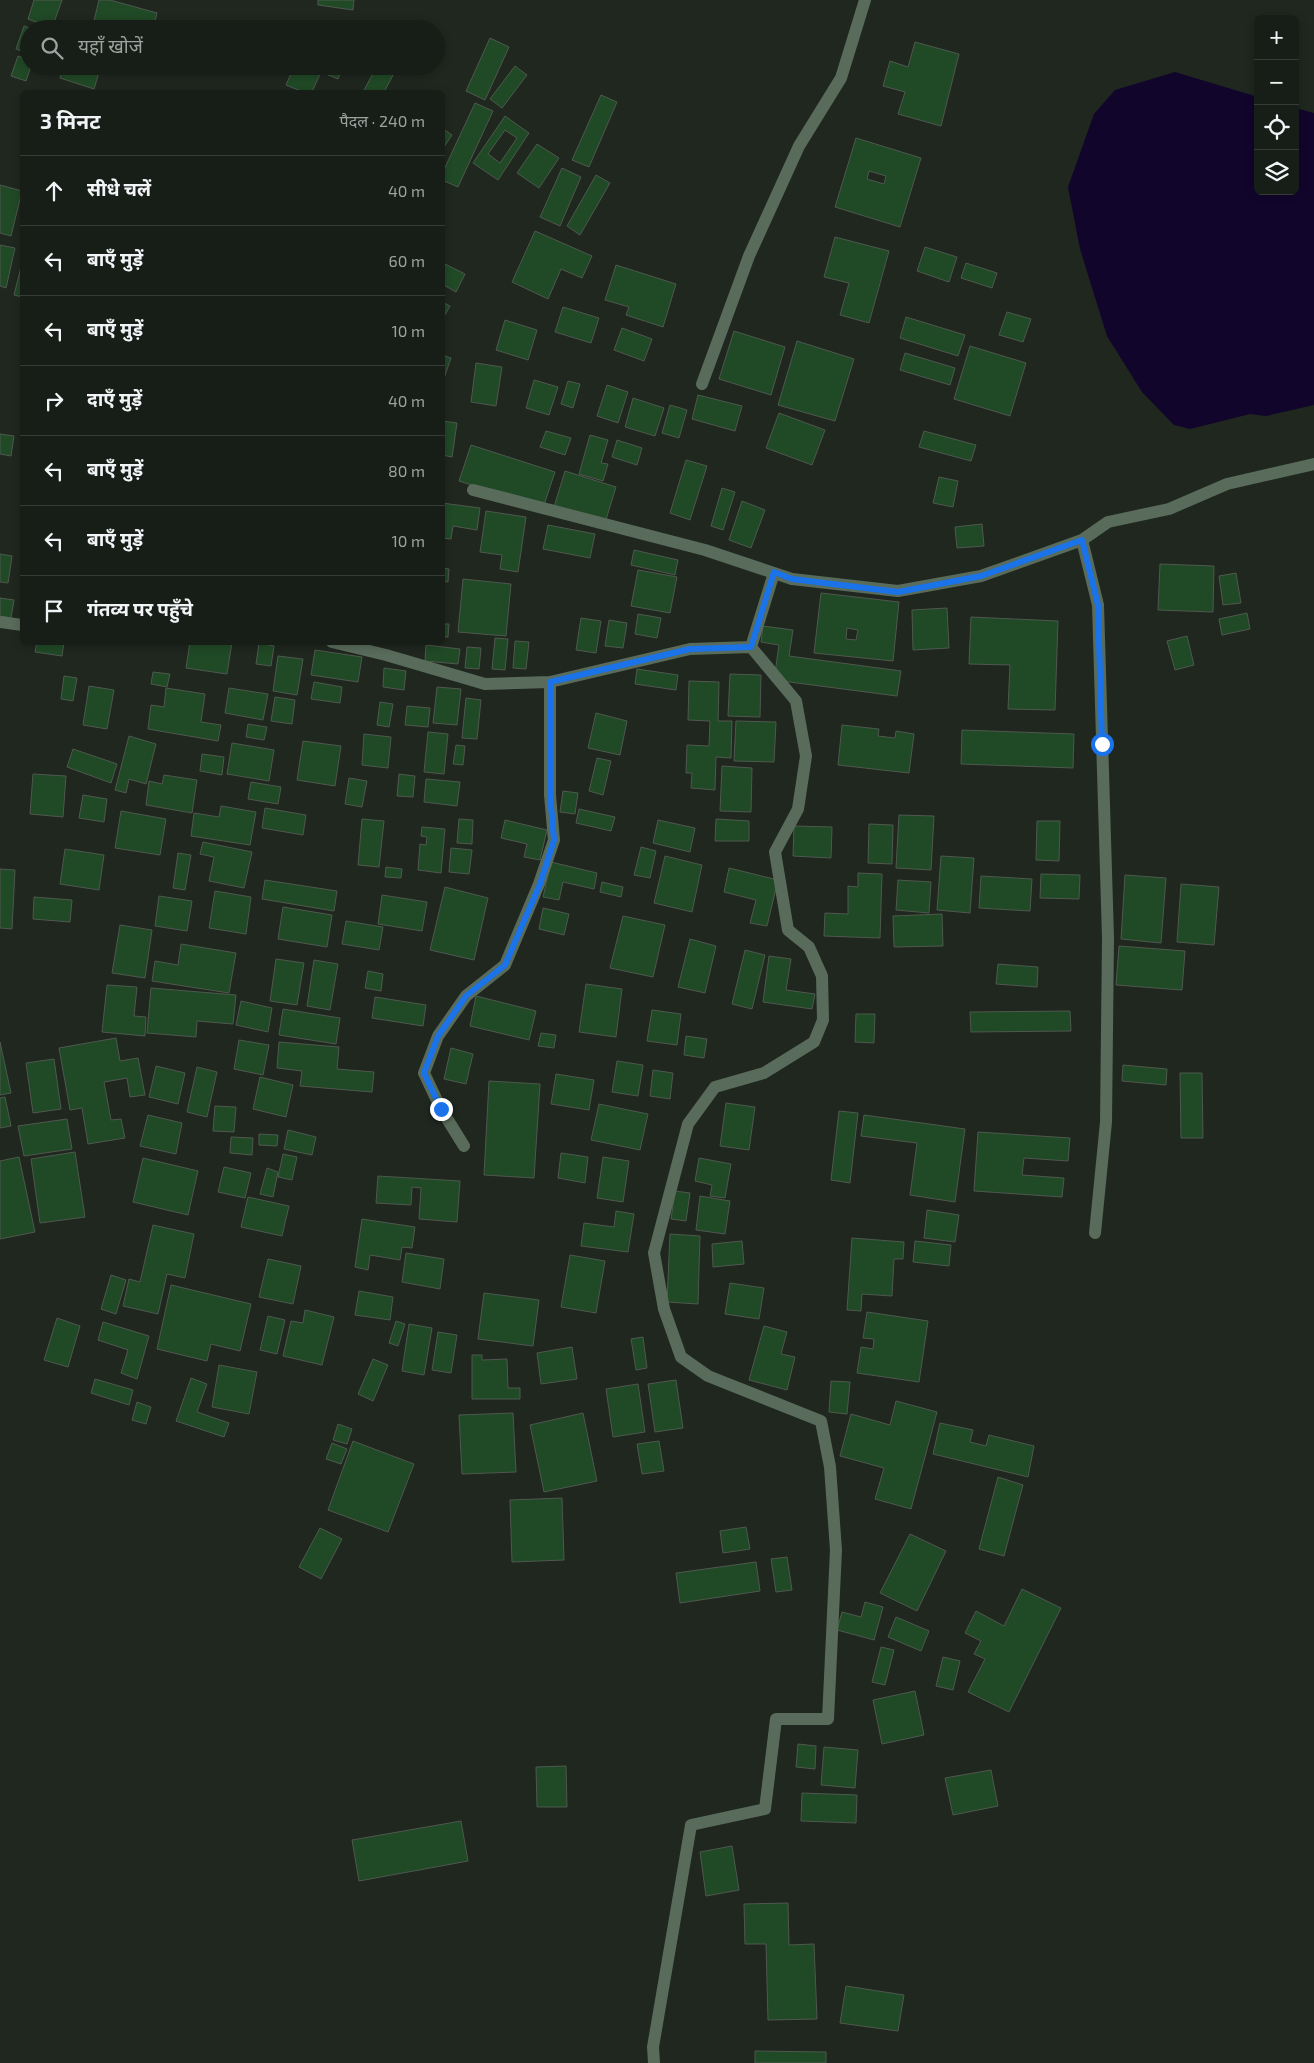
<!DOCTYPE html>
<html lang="hi">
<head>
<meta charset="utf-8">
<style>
	:root { --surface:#171d17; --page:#202620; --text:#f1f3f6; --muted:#9ea2a1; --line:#363b36 }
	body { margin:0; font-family:"Exo 2","Noto Sans Devanagari",sans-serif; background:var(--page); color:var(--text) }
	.controls { position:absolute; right:15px; top:15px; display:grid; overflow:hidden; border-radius:8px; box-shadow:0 2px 8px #0003 }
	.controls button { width:45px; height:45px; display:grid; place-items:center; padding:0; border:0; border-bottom:1px solid var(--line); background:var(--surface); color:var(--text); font:25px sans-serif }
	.stop { position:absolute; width:15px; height:15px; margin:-11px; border:4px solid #1a73e8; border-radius:50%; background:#fff }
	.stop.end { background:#1a73e8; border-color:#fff; box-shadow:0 1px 5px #0008 }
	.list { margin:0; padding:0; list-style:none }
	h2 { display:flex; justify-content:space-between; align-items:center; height:65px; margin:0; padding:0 20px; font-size:21px }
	h2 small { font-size:16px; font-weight:400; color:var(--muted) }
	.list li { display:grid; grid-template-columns:32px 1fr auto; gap:15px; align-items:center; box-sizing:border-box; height:70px; padding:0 20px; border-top:1px solid var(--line) }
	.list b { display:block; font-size:19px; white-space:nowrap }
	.list em { font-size:16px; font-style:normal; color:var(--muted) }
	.icon { flex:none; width:28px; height:28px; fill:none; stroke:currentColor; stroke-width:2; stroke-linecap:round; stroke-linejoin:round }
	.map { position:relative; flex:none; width:1314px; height:2063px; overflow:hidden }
	.search { position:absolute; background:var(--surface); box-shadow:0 2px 8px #0003; left:20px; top:20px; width:425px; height:55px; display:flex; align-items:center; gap:12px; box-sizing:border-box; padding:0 18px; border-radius:28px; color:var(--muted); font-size:19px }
	.panel { position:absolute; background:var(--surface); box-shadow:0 2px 8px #0003; left:20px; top:90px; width:425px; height:555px; border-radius:8px }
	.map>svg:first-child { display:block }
	.water { fill:#11052c }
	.building { fill:#204926; stroke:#4f584f; fill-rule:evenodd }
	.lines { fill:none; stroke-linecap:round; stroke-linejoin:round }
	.minor { stroke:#596b5a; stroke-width:12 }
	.route { stroke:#1a73e8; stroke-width:6 }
</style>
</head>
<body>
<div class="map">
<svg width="1314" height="2063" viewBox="0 0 1314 2063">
	<rect width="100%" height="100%" fill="#1f271f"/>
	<path class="water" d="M1175,72L1258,97V191H1295V108L1314,113V405L1266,416L1250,414L1190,429L1174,425L1142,392L1107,336L1080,249L1068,187L1094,114L1115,90Z"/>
	<path class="building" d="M34,0H62L52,28L28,19Z
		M99,0H110L157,13L153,29H92Z
		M318,0H354L353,10L318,5Z
		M24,26L32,29H29V54L16,49Z
		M490,38L509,47L485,100L466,91Z
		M915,42L959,54L941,126L898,114L905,92L883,86L890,61L908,67Z
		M18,56L29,60V66H31L26,81L11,76Z
		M63,66H101L94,89L60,78Z
		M306,66H343L338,79L321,72L312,92H303L286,85L294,67L304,71Z
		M377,66H393L397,68L384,92H363Z
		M515,66L527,75L502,108L490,99Z
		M601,95L617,102L589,167L572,160Z
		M475,103L493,111L458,187L442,180V174Z
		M505,116L529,133L498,180L473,163ZM505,130L517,138L500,163L488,154Z
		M442,128L452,135L442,150Z
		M856,138L921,158L900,227L835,207ZM869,171L886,176L884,184L867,179Z
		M537,144L559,158L539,188L517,173Z
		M562,168L581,177L560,226L540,217Z
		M596,175L610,183L580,235L567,226Z
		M0,185L22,191L11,236L0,233Z
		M535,231L592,256L582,278L561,269L548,299L512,282Z
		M835,237L889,251L869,323L840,315L849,283L824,277Z
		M0,245L15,248L6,288L0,286Z
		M925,247L957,257L949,282L917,271Z
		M22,263V297L14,295Z
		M443,263L465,274L456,292L442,284Z
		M966,263L997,273L992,288L961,278Z
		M616,265L676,284L663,327L626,315L629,307L605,300Z
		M442,302L450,306L442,320Z
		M563,307L599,318L591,343L555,332Z
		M1007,312L1031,319L1023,342L999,335Z
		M906,317L965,335L958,356L900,338Z
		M505,320L537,330L528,360L496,350Z
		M622,328L652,339L644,361L614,350Z
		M734,331L785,347L771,395L719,379Z
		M797,341L854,359L835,421L778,405Z
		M970,346L1026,363L1010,416L954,399Z
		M905,353L955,368L950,385L900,370Z
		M442,355L451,358L442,384Z
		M476,363L502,367L496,406L471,402Z
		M534,380L558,387L549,415L526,408Z
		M568,381L580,384L573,408L561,404Z
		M607,385L628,392L618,423L597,416Z
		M698,395L742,406L735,431L692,419Z
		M633,398L664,408L655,436L625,427Z
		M670,405L687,410L679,438L662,433Z
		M779,413L825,430L812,465L766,448Z
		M442,421L457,423L452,457L442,455Z
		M546,431L571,438L565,455L540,447Z
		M924,431L976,445L971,461L919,447Z
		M0,434L14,436L11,456L0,454Z
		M590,435L608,440L601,463L608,464L603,481L579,474Z
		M617,440L642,448L637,465L612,457Z
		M471,445L555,472L543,508L459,481Z
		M686,460L707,466L690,520L670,513Z
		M565,471L616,487L605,523L554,507Z
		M939,477L958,481L953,507L933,503Z
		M722,488L735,492L723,530L711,526Z
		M742,501L765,510L751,548L729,540Z
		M442,503L480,508L477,530L453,526L451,539L442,538Z
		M486,511L526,517L518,572L500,569L502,555L480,552Z
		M982,524L984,546L957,548L955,527Z
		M548,525L595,534L590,558L543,549Z
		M634,550L678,560L675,575L631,565Z
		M0,554L12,556L8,583L0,582Z
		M1160,564L1214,566L1213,612L1158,610Z
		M442,568L449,569L448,582L442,581Z
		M638,570L677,577L670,613L631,606Z
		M1236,573L1241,603L1223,605L1219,576Z
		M463,579L511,584L506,636L458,632Z
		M821,593L899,602L893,661L814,653ZM847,628L858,630L856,640L846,639Z
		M0,598L14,600L11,618L0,616Z
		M947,608L949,648L913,650L912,610Z
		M1247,613L1250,629L1222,635L1219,619Z
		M638,614L661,618L657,638L635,634Z
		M971,617L1058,621L1055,710L1008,709L1010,665L969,664Z
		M581,618L601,621L596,653L576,650Z
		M609,620L627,623L623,648L605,646Z
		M442,624H449L448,637H442Z
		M763,626L793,630L789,656L901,671L897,696L774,680L779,645L761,642Z
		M1187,636L1194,665L1175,670L1167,641Z
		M495,638L508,639L505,670L492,669Z
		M515,641L529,642L526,669L513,668Z
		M37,642H64L62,656L35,652Z
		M190,642H232L227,674L186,668Z
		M259,643L274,646L271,666L256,664Z
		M426,645L460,649L458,664L425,661Z
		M467,647L481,648L479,669L465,668Z
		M315,650L362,657L358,682L311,675Z
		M278,656L303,659L297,695L273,691Z
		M384,668L406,671L404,690L383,687Z
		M637,669L678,675L676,690L635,684Z
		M153,672L170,674L167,687L151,684Z
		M730,674L761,675L760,717L728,716Z
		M64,676L77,678L73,701L61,699Z
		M689,681L719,682L718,721H732L731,758L716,757L715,790L691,788L692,773H686L687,745L709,746L710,721L688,720Z
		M314,682L342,687L340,703L311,699Z
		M89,686L114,690L107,729L83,725Z
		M437,687L461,689L457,725L433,723Z
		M166,688L205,694L201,722L221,725L218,741L148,729L151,705L164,707Z
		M229,688L268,694L263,720L225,713Z
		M275,697L295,700L292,724L271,721Z
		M466,698L481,700L477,739L462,738Z
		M380,702L393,704L389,727L377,725Z
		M407,706L430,708L428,727L405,725Z
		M596,713L627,721L620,755L588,748Z
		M736,721L776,722L774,762L734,761Z
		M248,724L267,727L264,740L246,737Z
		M842,725L879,729L878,736L895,738L896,731L914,734L909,773L838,765Z
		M962,730L1074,734L1073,768L961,764Z
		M428,732L448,734L444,774L424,772Z
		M364,734L391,737L388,768L362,765Z
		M129,736L156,744L146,784L129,779L126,793L115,790Z
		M303,741L341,746L335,786L297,780Z
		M232,743L274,750L269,781L227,774Z
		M456,745L465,746L463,765L453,764Z
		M73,749L117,764L111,783L67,767Z
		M202,754L224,757L222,775L200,771Z
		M597,758L611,761L603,795L589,791Z
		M722,766L752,768L751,812L720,811Z
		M33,774L66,776L63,817L30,814Z
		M399,774L415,776L413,797L397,796Z
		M164,775L197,780L192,813L146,805L149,781L162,784Z
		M349,778L367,781L362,807L345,804Z
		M426,779L460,782L457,806L424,802Z
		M251,782L281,787L278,804L248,799Z
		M563,791L578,793L575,814L560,812Z
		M83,795L107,799L104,822L79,818Z
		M221,806L256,812L250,845L191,836L194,813L219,817Z
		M265,808L306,815L303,835L262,828Z
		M579,809L615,817L611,831L576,823Z
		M121,811L166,819L160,855L115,848Z
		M899,815L934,816L931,870L896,868Z
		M362,819L384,821L379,867L358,865Z
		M459,819L473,820L472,844L457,843Z
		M716,819L749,821V841H715Z
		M505,820L547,830L540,860L524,857L527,844L501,838Z
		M658,820L695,828L690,852L653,843Z
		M1037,821H1060L1059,861L1036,860Z
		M869,824L893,825L892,864L868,863Z
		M794,826L832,827L831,858L793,856Z
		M422,827L445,829L441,873L418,870L420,844L426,845L427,837L421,836Z
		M203,842L252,852L244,888L209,881L214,857L200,854Z
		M641,847L656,851L650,878L634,875Z
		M451,848L472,850L469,874L449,872Z
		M65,849L104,855L99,890L60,884Z
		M178,853L191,855L185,890L173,888Z
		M665,856L702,865L692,912L654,903Z
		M941,856L974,858L970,913L937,910Z
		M551,862L597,873L594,889L563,882L559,900L543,897Z
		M386,867L402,869L401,878L385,877Z
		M729,868L778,880L767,926L750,923L756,900L724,892Z
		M0,869L15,870L12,929L0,928Z
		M858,873L882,874L880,938L824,936L825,913L848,914V886L858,887Z
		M1041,874L1080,875L1079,899L1040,898Z
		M1125,875L1166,878L1161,943L1121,939Z
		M981,876L1032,879L1030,911L979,908Z
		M265,880L337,891L334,911L262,899Z
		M898,880L931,882L929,913L896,910Z
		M602,882L623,887L621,897L600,892Z
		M1181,884L1219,887L1214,945L1177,942Z
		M445,887L488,898L474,960L430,950Z
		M215,891L251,897L246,934L209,928Z
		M382,895L427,902L422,931L378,924Z
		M159,896L192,901L187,931L155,926Z
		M34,897L72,900L70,922L33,919Z
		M283,907L332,915L327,947L278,939Z
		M543,908L569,914L564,935L539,929Z
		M942,914L943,946L894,947L893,916Z
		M623,916L665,925L653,977L610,968Z
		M346,921L383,927L379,950L342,944Z
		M120,925L152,930L145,978L112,973Z
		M690,939L716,946L705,993L678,987Z
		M181,944L236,953L229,993L152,981L155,961L178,965Z
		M1119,946L1185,951L1182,990L1116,985Z
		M745,950L765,955L752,1009L732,1004Z
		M769,956L791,959L786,990L815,994L812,1009L763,1002Z
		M276,959L304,963L297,1005L270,1001Z
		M314,960L338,964L330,1010L307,1006Z
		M998,964L1038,967L1037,987L996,984Z
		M368,971L383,974L381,991L365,988Z
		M586,984L622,989L616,1037L579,1032Z
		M107,985L137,987L134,1016L146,1017L145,1036L102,1032Z
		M151,988L236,995L233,1024L197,1021L196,1037L147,1033Z
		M476,996L536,1011L529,1040L470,1026Z
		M375,997L426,1005L423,1026L372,1018Z
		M241,1001L272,1008L268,1032L236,1025Z
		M283,1009L340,1018L336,1044L279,1035Z
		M652,1010L681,1014L677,1045L647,1041Z
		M1070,1011L1071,1031L971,1032L970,1012Z
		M856,1014H875L874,1043L855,1042Z
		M541,1033L556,1035L554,1048L538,1046Z
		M686,1036L707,1039L704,1058L684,1055Z
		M116,1038L120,1061L138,1058L145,1095L130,1097L127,1078L104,1082L111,1120L121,1119L125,1138L88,1144L82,1108L70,1110L59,1048Z
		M239,1040L269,1045L263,1075L234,1069Z
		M0,1042L11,1093L0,1095Z
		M279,1042L339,1047L337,1069L374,1072L372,1092L300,1086L302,1071L277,1068Z
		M451,1048L473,1054L466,1084L444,1079Z
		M54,1059L61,1109L33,1113L26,1063Z
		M617,1061L643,1065L638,1096L612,1092Z
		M1123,1065L1167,1069L1166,1085L1122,1081Z
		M156,1066L185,1073L178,1104L149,1097Z
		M197,1067L217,1072L207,1117L187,1112Z
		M653,1070L673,1073L670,1099L650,1096Z
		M1180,1073H1202L1203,1138H1181Z
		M556,1074L594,1080L589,1110L551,1104Z
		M260,1077L293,1085L286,1117L253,1109Z
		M489,1081L540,1084L534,1178L484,1175Z
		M5,1097L11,1126L0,1128V1098Z
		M726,1103L755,1107L749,1150L720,1146Z
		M599,1104L648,1114L640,1150L591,1140Z
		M215,1106L236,1107L234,1132L213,1131Z
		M839,1111L858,1113L850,1183L831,1180Z
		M148,1115L182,1123L176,1154L140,1146Z
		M864,1115L965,1129L955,1202L910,1195L917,1143L861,1136Z
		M67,1119L72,1149L24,1156L18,1126Z
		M288,1130L316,1137L312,1155L284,1149Z
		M978,1132L1070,1138L1068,1161L1024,1158L1022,1175L1064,1178L1062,1197L974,1191Z
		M259,1134L278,1135L277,1146L259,1145Z
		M231,1137L253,1138L252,1155L230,1153Z
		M75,1152L85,1217L40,1223L31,1159Z
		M561,1153L588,1157L585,1183L558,1178Z
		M283,1154L297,1157L292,1180L278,1177Z
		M19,1157L35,1232L0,1239V1161Z
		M603,1157L629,1161L623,1202L597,1198Z
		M143,1158L198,1171L188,1215L133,1202Z
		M699,1158L731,1164L725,1198L710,1196L712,1185L695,1181Z
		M224,1167L251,1173L245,1198L218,1192Z
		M267,1168L278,1172L273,1197L260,1194Z
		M378,1176L460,1181L457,1222L419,1219L421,1188L412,1187L411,1205L376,1203Z
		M675,1191L690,1193L686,1221L671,1219Z
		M700,1196L730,1201L725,1234L696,1230Z
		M248,1197L289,1206L282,1236L241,1227Z
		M927,1210L959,1215L955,1242L924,1238Z
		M616,1211L634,1214L628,1252L581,1246L584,1223L614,1227Z
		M362,1219L415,1227L412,1248L402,1247L400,1260L370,1255L368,1270L355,1267Z
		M153,1225L194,1234L185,1278L167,1274L158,1314L123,1306L129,1279L140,1282Z
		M670,1234L700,1236L698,1304L667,1302Z
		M852,1238L904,1242L903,1259H894L892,1296L862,1294L861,1311L847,1310Z
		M742,1241L744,1264L713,1267L712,1244Z
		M915,1241L951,1245L949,1266L913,1262Z
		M406,1253L444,1259L440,1289L402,1282Z
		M570,1255L605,1261L596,1313L561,1307Z
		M268,1259L301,1266L293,1304L259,1297Z
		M111,1275L126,1280L116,1314L101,1309Z
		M730,1283L764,1288L759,1319L725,1314Z
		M171,1285L251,1304L240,1351L211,1344L207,1361L157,1349Z
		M359,1291L393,1297L390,1320L355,1315Z
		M484,1293L539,1300L533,1346L478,1339Z
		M305,1310L334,1317L322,1365L283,1356L291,1321L303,1323Z
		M867,1312L928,1321L919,1382L857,1373L861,1347L873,1349L874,1339L863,1338Z
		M268,1316L285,1320L277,1354L260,1350Z
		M57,1318L80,1326L68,1367L44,1360Z
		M396,1321L405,1324L398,1346L389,1343Z
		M103,1322L149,1336L137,1379L121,1373L128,1350L98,1340Z
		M409,1324L432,1328L424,1375L402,1371Z
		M764,1326L787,1332L781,1354L795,1357L787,1390L749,1380Z
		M438,1332L457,1335L451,1373L432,1370Z
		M643,1337L647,1368L636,1370L631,1339Z
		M572,1347L577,1379L541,1384L537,1353Z
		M472,1355H482V1360L507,1359L508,1388H520V1399H472Z
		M373,1359L388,1365L373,1401L358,1394Z
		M219,1365L257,1372L249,1414L212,1407Z
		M191,1378L207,1384L197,1412L229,1423L224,1437L176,1421Z
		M95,1379L133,1390L129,1405L91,1393Z
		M676,1380L683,1428L655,1432L648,1384Z
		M831,1381L850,1382L847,1414L829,1412Z
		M638,1384L645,1432L613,1437L606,1389Z
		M896,1401L937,1412L911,1509L875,1499L884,1468L840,1456L851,1414L890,1425Z
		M137,1402L151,1407L146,1424L132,1420Z
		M513,1413L516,1472L462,1474L459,1415Z
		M583,1413L597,1481L544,1492L530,1425Z
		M940,1423L973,1430L970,1442L986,1446L989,1435L1034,1446L1028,1477L933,1454Z
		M338,1424L352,1429L347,1444L333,1440Z
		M353,1441L414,1464L388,1532L328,1510Z
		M659,1441L664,1471L642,1474L637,1444Z
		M332,1443L347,1449L341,1464L326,1459Z
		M998,1477L1023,1485L1004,1556L979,1549Z
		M562,1498L564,1560L512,1562L510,1500Z
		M746,1527L750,1549L723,1553L720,1531Z
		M320,1528L342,1539L321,1579L299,1567Z
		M910,1534L946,1551L917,1611L880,1593Z
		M787,1557L792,1590L776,1592L771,1559Z
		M756,1562L760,1591L680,1603L676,1573Z
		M1022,1589L1061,1608L1009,1712L968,1692L985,1659L974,1654L981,1641L965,1633L976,1611L1004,1626Z
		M865,1602L883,1607L874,1640L837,1630L842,1612L861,1617Z
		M896,1617L929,1631L921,1651L888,1637Z
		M881,1647L894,1650L885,1685L872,1682Z
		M943,1657L960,1661L953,1690L936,1686Z
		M915,1691L924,1735L882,1744L873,1700Z
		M798,1744L816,1746L815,1769L796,1767Z
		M824,1747L858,1750L855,1788L821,1785Z
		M566,1766L567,1807H537L536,1767Z
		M991,1770L998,1806L953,1815L945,1778Z
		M802,1793L857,1795L856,1823L801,1821Z
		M461,1821L468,1861L359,1881L352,1840Z
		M732,1846L739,1890L706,1896L700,1852Z
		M788,1903L789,1945L814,1944L817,2019L768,2020L766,1944H745L744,1904Z
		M846,1986L904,1995L898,2031L840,2023Z
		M755,2051L826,2052V2063H755Z"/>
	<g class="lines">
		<path class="minor" d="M702,384L749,256L799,146L841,78L865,0
			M473,490L705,550L792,579L898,591L981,576L1082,540
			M0,622L22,625
			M332,642L386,655L485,684L550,682
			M751,647L774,573
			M464,1146L441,1109L424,1073L438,1036L466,996L505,965L539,884L554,840L550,795V682L690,649L751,647L796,701L806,756L798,809L775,852L788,930L809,947L822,976L823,1020L814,1042L764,1073L715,1087L688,1124L654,1253L664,1309L681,1357L708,1376L821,1421L830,1467L836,1550L828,1719H776L765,1809L691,1825L653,2047L654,2063
			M1095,1233L1106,1122L1108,938L1098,605L1082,540L1108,522L1169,509L1227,484L1314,464"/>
	</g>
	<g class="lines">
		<path class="route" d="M441,1109L424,1073L438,1036L466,996L505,965L540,884L554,840L550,794V682L690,649L751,647L774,572L792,579L898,592L981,576L1082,540L1098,605L1102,744"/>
	</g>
</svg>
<div class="controls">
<button>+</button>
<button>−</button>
<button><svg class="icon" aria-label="locate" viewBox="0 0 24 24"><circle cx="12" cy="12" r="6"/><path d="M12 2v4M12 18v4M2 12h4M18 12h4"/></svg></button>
<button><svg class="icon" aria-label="layers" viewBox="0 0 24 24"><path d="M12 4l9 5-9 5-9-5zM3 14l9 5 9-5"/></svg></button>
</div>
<div class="stop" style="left:1102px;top:744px"></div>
<div class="stop end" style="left:441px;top:1109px"></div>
<div class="search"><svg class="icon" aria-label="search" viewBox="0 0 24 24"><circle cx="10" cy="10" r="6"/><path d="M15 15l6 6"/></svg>यहाँ खोजें</div>
<section class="panel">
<h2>3 मिनट<small>पैदल · 240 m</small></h2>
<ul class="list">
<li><svg class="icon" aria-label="ahead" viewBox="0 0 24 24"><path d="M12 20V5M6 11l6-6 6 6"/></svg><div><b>सीधे चलें</b></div><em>40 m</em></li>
<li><svg class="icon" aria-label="left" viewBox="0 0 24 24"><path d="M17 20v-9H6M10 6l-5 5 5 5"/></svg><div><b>बाएँ मुड़ें</b></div><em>60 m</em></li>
<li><svg class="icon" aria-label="left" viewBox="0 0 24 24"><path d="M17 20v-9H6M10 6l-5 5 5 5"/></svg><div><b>बाएँ मुड़ें</b></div><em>10 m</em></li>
<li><svg class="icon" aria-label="right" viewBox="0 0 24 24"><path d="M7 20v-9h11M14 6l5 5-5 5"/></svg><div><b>दाएँ मुड़ें</b></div><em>40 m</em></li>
<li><svg class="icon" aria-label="left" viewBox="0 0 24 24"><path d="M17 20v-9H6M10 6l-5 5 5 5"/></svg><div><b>बाएँ मुड़ें</b></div><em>80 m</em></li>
<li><svg class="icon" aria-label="left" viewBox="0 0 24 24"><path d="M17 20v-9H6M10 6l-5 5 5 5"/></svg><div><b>बाएँ मुड़ें</b></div><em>10 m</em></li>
<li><svg class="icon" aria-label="arrive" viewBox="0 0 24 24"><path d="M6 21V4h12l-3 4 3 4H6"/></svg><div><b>गंतव्य पर पहुँचे</b></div></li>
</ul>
</section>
</div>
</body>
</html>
